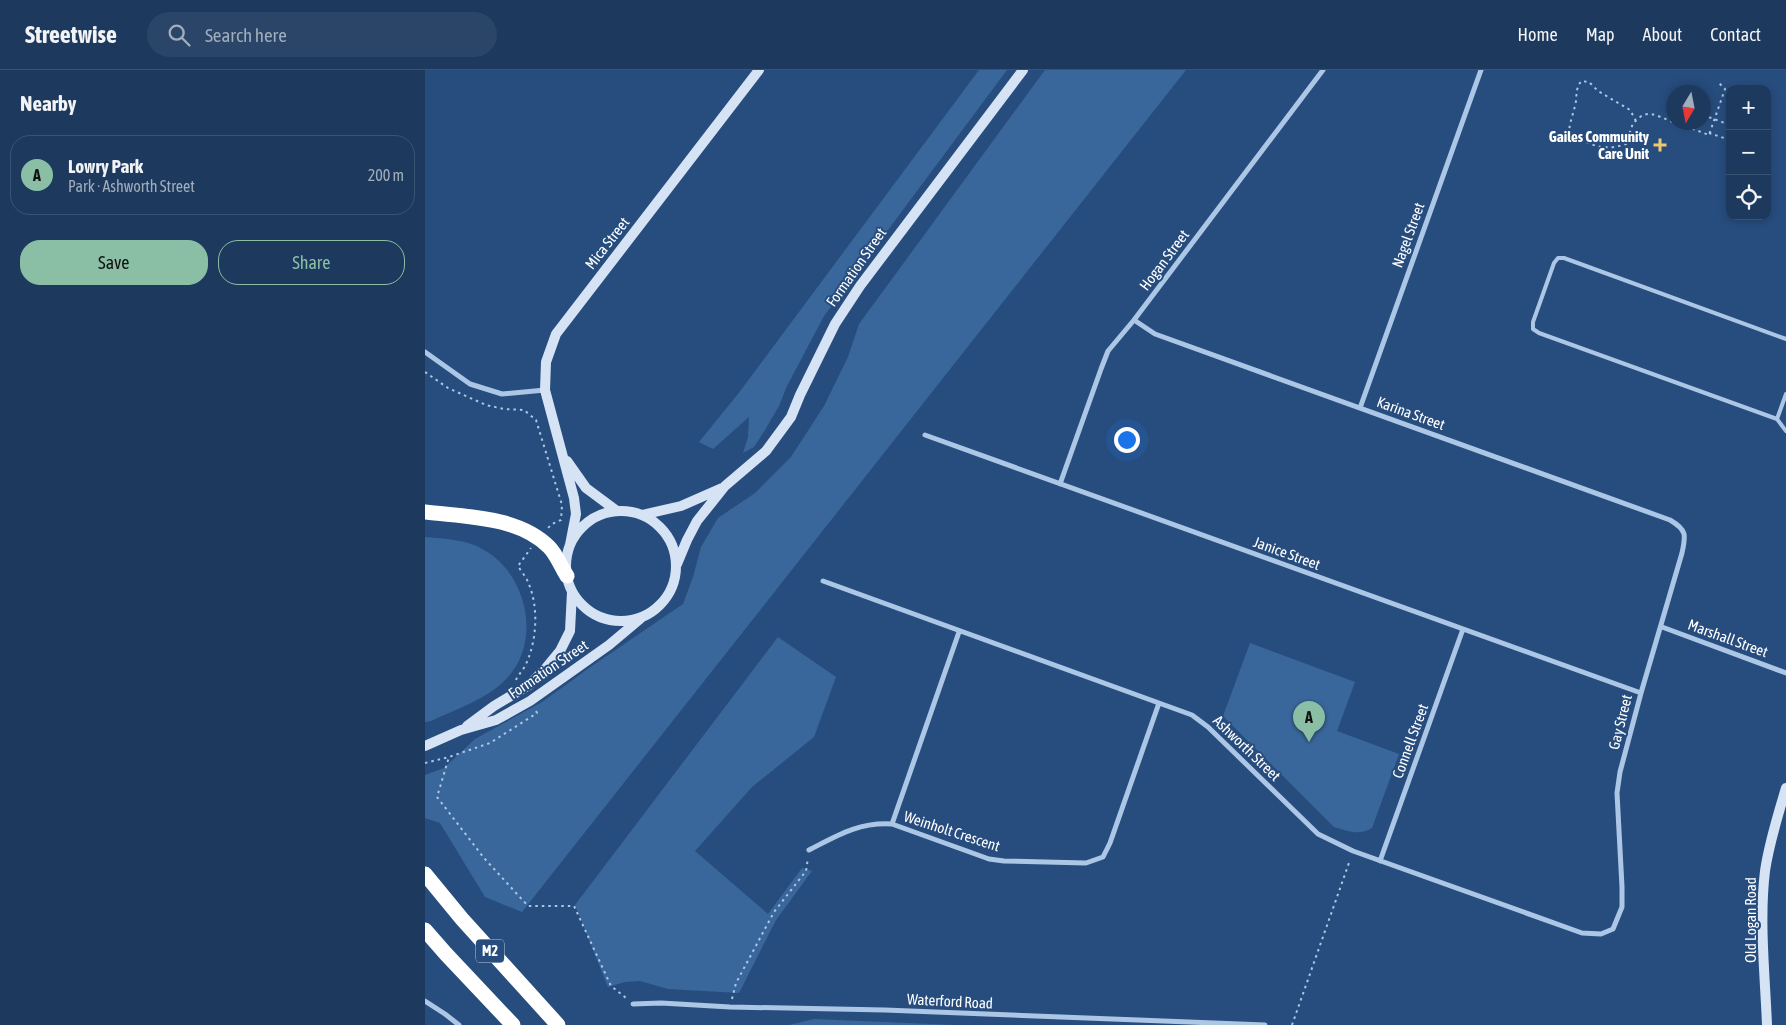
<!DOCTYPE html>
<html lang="en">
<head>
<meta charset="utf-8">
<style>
	:root { --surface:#1d3a5e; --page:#2a4567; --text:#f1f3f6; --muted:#a0adbc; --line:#3b5473; --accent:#8abfa5 }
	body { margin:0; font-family:"Asap Condensed",sans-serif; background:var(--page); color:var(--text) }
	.controls { position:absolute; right:15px; top:15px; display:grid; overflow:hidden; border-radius:10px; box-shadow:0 2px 8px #0003 }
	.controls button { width:45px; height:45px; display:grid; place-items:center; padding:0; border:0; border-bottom:1px solid var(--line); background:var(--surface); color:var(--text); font:25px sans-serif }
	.compass { position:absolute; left:1241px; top:15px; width:45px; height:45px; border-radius:50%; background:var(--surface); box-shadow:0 2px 8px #0003; rotate:190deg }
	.you { position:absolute; left:701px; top:369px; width:18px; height:18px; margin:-12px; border:4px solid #fff; border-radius:50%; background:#1a73e8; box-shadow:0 0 0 8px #1a73e833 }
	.badge { display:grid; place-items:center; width:32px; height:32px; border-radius:50%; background:var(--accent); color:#111; font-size:16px; font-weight:700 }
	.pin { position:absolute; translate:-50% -41px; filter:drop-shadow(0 1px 2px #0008) }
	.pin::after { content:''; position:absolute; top:26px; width:18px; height:15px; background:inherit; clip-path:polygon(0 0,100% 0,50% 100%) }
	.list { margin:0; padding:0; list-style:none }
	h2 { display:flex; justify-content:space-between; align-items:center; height:65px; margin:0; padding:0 20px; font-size:21px }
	h2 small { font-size:16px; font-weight:400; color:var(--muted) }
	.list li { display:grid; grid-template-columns:32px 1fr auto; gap:15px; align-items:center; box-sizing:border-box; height:80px; margin:0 10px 10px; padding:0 10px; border:1px solid var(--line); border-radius:20px }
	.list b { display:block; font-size:19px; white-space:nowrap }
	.list p { margin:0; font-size:16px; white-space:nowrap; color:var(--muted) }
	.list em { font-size:16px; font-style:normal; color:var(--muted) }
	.actions { display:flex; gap:10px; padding:15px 20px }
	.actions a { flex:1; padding:11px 0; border:1px solid var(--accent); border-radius:20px; text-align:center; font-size:18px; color:var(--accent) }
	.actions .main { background:var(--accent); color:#111 }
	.icon { flex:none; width:28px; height:28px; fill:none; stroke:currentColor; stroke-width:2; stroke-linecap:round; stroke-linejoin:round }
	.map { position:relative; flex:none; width:1361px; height:955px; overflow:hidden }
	header { display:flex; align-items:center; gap:30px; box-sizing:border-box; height:70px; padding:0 25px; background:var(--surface); border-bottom:1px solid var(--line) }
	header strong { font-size:24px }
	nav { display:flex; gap:28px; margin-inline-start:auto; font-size:18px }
	.search { width:350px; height:45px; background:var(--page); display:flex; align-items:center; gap:12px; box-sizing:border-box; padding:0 18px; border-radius:28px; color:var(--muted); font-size:19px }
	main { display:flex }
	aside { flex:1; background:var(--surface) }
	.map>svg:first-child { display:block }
	.green { fill:#3a679b }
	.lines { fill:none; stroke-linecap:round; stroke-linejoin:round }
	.path { stroke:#acc6e5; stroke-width:2; stroke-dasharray:2.5 4; stroke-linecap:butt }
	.lane { stroke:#acc6e5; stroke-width:4 }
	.street { stroke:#acc6e5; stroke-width:5 }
	.secondary { stroke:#d6e3f5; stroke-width:10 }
	.highway { stroke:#fff; stroke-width:15 }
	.poi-dot { fill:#eec972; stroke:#274d7e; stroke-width:2 }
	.labels { text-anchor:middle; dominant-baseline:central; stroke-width:4; stroke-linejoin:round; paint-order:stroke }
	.shield { fill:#274d7e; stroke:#becad8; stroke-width:1 }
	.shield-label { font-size:14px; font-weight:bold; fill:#fff }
	.poi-label { font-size:15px; font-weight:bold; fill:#fff; stroke:#274d7e; text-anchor:end }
	.street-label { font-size:15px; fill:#fff; stroke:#274d7e }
</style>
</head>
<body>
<header>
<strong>Streetwise</strong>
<div class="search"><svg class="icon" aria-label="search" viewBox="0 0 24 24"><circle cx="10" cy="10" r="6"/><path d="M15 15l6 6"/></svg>Search here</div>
<nav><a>Home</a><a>Map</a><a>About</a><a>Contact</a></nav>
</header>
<main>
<aside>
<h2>Nearby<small></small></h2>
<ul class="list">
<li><span class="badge">A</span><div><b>Lowry Park</b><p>Park · Ashworth Street</p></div><em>200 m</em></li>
</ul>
<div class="actions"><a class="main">Save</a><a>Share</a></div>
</aside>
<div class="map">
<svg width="1361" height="955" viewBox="0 0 1361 955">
	<rect width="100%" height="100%" fill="#274d7e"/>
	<path class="green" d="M554,0H582L399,246L362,316L354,336L340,360L329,377L318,383L323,367L324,347L288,379L274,372L313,324Z
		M620,0H761L97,842L60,827L15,753L0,748V705L19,698L50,669L117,632L167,596L258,534L268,507L276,477L293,448L330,423L366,387L399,336L423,287L434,254Z
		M0,467C20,469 41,469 59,480C102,504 117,571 82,608C63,629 31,639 6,651L0,652Z
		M353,567L411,607L389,667L327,717L270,781L343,844L377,798L387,801L351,850L314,923L243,919L215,911L200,912L183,917L150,835Z
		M825,573L930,612L912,661L974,684L947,758C934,766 923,761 909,757L798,646Z
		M389,949L530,955H364Z"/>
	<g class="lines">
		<path class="path" d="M1278,45L1305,55
			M1211,51L1205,40L1173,21L1164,12L1156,11C1149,23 1153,24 1150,36C1148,44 1145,52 1144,61C1163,75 1178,82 1201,74L1208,53C1211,51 1215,46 1219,45C1227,41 1241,50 1248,52
			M1249,52L1284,65L1300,19L1293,12
			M1284,63L1299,68
			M0,302L23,318L61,335L79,339L99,340L111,350L137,435L136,450L127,454L122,459
			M91,610C93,605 99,599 101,594C112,570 114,537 103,512C101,507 96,501 93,496L106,478
			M111,641L112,643L65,673L24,687L12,727L59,788L103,836H149L186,916L201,928
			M0,693L24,687
			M307,929L311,913L349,842L381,801L383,788
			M867,955L925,790"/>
		<path class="lane" d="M1361,269L1139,188H1133L1129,193L1108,252V259L1114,263L1352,349L1361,361
			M1352,349L1361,324"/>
		<path class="street" d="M0,282L45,314L77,324L120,320
			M935,338L1056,0
			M500,365L1216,623
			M635,414L676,299L683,281L709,250L898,0
			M398,511L767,645L783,657L893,764L928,781L1157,863L1176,864L1188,859L1197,837V817L1192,723L1195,702L1216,623L1257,483C1261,465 1262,460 1245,450L730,264L709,250
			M1237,557L1361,603
			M467,754L534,562
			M384,780C413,765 434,752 467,754L564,789L579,791L661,793L678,787L685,773L734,633
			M955,791L1038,559
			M0,931L20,944L34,955
			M208,934L236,933L305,937L460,940L840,955"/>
		<path class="secondary" d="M142,391L161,418L192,441
			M141 496a55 55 0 1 1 110 0a55 55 0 1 1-110 0Z
			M217,445L256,436L297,418
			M145,475L151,444L149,428L120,320L121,292L131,264L334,0
			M252,494L262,470L272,451L300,416L341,381L366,347L375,325L410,254L435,216L598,0
			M42,656L69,636L104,615L121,598L135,581L145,561L147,522
			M0,676L36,660L71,650L105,631L184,575L215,549
			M1342,955C1340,905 1334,850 1340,801C1344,773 1353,745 1361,718"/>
		<path class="highway" d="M0,442C40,447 93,446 124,477C132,485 136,497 142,506
			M0,804L37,849L133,955
			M0,860L21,884L88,955"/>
	</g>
	<path class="poi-dot" d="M1232.5 67.5h5v5h5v5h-5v5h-5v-5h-5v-5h5z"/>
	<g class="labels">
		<rect class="shield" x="51" y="869.5" width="28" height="23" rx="4"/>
		<g class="shield-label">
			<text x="65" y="881">M2</text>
		</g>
		<g class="poi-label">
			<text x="1224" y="66">Gailes Community<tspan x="1224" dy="17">Care Unit</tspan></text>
		</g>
		<g class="street-label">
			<text transform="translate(983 165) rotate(-70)">Nagel Street</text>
			<text transform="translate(182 173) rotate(-52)">Mica Street</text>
			<text transform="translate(739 190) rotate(-53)">Hogan Street</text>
			<text transform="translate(431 197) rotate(-55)">Formation Street</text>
			<text transform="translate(986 343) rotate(20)">Karina Street</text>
			<text transform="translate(862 483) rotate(20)">Janice Street</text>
			<text transform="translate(1303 568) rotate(20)">Marshall Street</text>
			<text transform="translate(123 599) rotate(-34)">Formation Street</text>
			<text transform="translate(1195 652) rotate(-76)">Gay Street</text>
			<text transform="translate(985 671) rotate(-70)">Connell Street</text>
			<text transform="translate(822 678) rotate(44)">Ashworth Street</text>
			<text transform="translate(527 761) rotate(18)">Weinholt Crescent</text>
			<text transform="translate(1325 850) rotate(-90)">Old Logan Road</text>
			<text transform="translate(525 931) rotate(3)">Waterford Road</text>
		</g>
	</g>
</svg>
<div class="controls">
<button>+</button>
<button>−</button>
<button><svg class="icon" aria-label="locate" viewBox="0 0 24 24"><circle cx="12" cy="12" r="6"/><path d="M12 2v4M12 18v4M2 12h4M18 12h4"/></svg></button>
</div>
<svg class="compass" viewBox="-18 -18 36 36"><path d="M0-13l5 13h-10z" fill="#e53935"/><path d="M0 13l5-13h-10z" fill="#a0adbc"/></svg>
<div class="you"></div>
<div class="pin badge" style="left:884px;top:672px">A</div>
</div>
</main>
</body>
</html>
